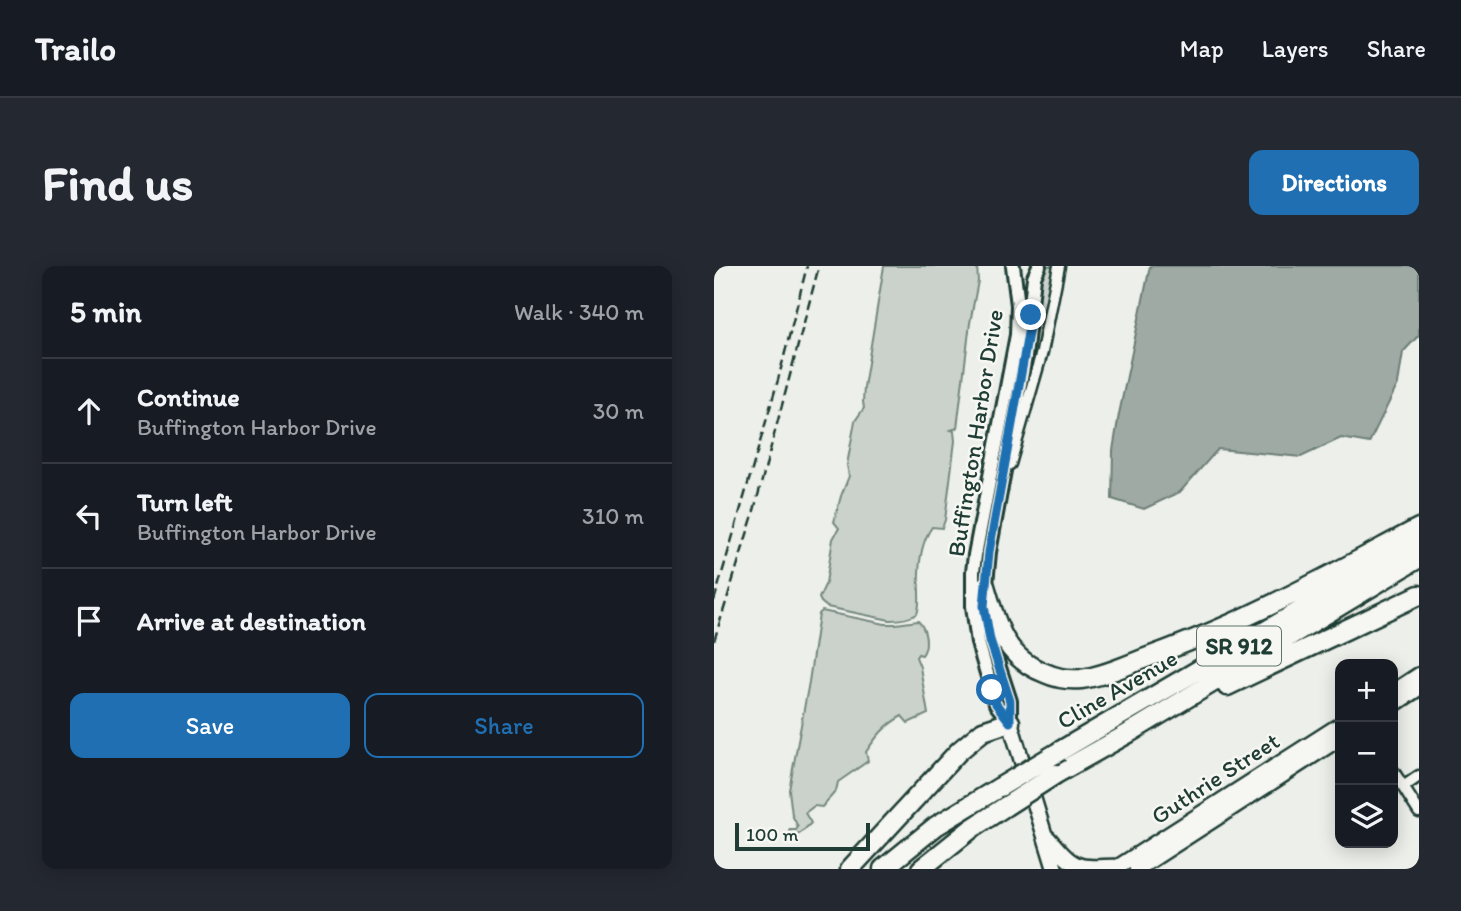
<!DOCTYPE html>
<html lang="en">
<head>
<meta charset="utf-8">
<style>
	:root { --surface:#171b24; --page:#242831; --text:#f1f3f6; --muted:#9ea1a6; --line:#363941; --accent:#1f6fb2 }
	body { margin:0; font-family:Itim,sans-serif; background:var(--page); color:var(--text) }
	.controls { position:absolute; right:21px; bottom:21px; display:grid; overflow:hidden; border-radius:14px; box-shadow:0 4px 18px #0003 }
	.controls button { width:63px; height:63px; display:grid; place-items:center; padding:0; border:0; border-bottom:2px solid var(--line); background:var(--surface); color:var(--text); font:35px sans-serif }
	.scale { position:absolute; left:21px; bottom:18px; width:135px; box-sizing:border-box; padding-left:7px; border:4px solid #1f3d34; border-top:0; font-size:19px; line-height:24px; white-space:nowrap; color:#1f3d34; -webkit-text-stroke:5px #f6f6f2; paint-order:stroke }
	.stop { position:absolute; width:21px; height:21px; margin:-16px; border:5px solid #1f6fb2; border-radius:50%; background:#fff }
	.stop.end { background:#1f6fb2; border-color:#fff; box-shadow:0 2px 7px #0008 }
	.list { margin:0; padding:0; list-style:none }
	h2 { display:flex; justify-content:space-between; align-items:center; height:91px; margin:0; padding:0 28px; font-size:30px }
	h2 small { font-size:23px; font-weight:400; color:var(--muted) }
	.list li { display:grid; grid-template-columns:46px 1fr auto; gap:21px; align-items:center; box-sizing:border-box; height:105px; padding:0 28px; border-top:2px solid var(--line) }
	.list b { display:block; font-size:26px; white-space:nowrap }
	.list p { margin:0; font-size:23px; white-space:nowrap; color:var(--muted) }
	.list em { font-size:23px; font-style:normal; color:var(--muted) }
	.actions { display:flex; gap:14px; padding:21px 28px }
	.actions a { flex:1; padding:16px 0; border:2px solid var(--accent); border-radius:14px; text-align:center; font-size:24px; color:var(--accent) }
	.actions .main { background:var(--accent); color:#fff }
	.icon { flex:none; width:38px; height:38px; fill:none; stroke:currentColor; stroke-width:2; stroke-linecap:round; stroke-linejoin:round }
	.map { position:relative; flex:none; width:705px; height:603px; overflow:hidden; border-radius:14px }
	header { display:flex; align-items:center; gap:42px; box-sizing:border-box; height:98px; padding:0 35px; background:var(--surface); border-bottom:2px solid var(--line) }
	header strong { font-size:33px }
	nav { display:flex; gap:38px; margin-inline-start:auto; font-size:24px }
	.intro { display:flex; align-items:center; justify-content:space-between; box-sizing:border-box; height:168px; padding:0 42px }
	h1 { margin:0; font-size:49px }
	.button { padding:18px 32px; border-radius:14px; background:var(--accent); color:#fff; font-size:24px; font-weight:700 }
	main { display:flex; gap:42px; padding:0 42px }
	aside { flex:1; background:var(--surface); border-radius:14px; box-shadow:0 4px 18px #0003 }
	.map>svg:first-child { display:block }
	.green { fill:#cbd2cc; stroke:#758880; stroke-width:2 }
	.water { fill:#9faaa4; stroke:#6c7e77; stroke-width:2 }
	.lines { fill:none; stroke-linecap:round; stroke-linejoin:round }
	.minor-casing { stroke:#1f3d34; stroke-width:15 }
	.tertiary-casing { stroke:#1f3d34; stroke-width:18 }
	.secondary-casing { stroke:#1f3d34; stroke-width:19 }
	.motorway-casing { stroke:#1f3d34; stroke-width:23 }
	.minor { stroke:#f6f6f2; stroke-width:10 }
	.tertiary { stroke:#f6f6f2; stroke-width:12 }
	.secondary { stroke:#f6f6f2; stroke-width:14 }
	.motorway { stroke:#f6f6f2; stroke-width:18 }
	.rail { stroke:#1f3d34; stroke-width:2.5; stroke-dasharray:10 5; stroke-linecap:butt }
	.motorway-bridge-casing { stroke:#1f3d34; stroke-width:23; stroke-linecap:butt }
	.motorway-bridge { stroke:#f6f6f2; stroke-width:18 }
	.route { stroke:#1f6fb2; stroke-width:9 }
	.labels { text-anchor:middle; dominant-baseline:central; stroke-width:5; stroke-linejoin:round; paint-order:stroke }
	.shield { fill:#f6f6f2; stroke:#60746d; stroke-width:2 }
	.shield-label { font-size:23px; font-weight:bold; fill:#1f3d34 }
	.street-label { font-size:24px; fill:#1f3d34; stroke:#f6f6f2 }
</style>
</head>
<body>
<header>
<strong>Trailo</strong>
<nav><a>Map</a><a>Layers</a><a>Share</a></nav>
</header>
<div class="intro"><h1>Find us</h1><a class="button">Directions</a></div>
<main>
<aside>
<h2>5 min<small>Walk · 340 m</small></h2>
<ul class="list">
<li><svg class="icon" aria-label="ahead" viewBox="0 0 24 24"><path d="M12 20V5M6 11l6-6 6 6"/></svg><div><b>Continue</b><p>Buffington Harbor Drive</p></div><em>30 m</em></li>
<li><svg class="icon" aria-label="left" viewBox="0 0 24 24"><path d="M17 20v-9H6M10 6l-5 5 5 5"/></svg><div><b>Turn left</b><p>Buffington Harbor Drive</p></div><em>310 m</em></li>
<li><svg class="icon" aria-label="arrive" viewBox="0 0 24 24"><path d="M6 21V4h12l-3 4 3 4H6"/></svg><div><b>Arrive at destination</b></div></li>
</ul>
<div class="actions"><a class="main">Save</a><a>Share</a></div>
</aside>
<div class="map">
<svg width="705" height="603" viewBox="0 0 705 603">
	<rect width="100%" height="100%" fill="#edefea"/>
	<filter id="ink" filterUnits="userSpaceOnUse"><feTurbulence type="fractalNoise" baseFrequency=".0143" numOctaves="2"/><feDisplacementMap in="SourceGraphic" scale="14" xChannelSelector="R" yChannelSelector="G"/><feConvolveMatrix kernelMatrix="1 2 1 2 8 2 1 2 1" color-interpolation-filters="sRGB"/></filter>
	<g filter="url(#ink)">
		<path class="green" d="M170,0H263L264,15L256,57L243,162L237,164L240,165L241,175L231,254L228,262L218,261C205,279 204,304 205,326C205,334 206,340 203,348C195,353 186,354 176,354L113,341L107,336L105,332L112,317L119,273L125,262L120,256L127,230L135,210L133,199L141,155L150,142L149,136L150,121Z
			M329,0H342L327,79L299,174L322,21Z
			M108,345L171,358H182L204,355C212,362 215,380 208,389L204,388L202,391L206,401L214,448L194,457L188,450C171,459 162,471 152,486L154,495L124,516L122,525L108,541L100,540L91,547L97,557L88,566L76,574V564H82L84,561L78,549L75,524L95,416L105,348Z"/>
		<path class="water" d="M436,0H705V69L689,86L684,118L655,177L627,172L587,191L504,183L466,226L430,243L398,233L399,184L405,148Z"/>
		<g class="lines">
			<defs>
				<path id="minor" d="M296,198L328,86L345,0
					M679,505L705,546
					M689,521L705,510"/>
				<path id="tertiary" d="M296,456L282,438L264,377L259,340V306L261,289L303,69L304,39L299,0
					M296,456V435L276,374L270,340L275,286L311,91L320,11L325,0"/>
				<path id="secondary" d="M679,426L705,409
					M679,439L705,422
					M296,456L341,603
					M334,572C346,585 356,601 375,601C385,602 395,600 405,601
					M401,603L626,459
					M423,603L626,472"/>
				<path id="motorway" d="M271,320C282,357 290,392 331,407C342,412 355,414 367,413C391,410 415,398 437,390C472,377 507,363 540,347C596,321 650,291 705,262
					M513,420L705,329
					M346,485L705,275
					M342,508L415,467L705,292
					M136,603L245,485L269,465L296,456
					M169,603L222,560L286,521
					M207,603L257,563L292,540"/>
			</defs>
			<use href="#minor" class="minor-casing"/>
			<use href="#tertiary" class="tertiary-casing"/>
			<use href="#secondary" class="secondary-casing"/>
			<use href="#motorway" class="motorway-casing"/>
			<use href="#minor" class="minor"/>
			<use href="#tertiary" class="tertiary"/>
			<use href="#secondary" class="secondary"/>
			<use href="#motorway" class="motorway"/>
			<path class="rail" d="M0,335L64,114L93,0
				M0,375L38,252L105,0"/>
			<defs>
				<path id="motorway-bridge" d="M286,521L346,485
					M292,540L342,508"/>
			</defs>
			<use href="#motorway-bridge" class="motorway-bridge-casing"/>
			<use href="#motorway-bridge" class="motorway-bridge"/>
		</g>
	</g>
	<g class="lines" filter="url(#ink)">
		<path class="route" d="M278,424L282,438L296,456V435L276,374L270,340L275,286L310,91L317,49"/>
	</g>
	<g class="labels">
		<rect class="shield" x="483" y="360.5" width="84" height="39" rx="5"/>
		<g class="shield-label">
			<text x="525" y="380">SR 912</text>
		</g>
		<g class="street-label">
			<text transform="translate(261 167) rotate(-81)">Buffington Harbor Drive</text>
			<text transform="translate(403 423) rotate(-30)">Cline Avenue</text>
			<text transform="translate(501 512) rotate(-33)">Guthrie Street</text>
		</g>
	</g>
</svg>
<div class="controls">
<button>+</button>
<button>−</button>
<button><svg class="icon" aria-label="layers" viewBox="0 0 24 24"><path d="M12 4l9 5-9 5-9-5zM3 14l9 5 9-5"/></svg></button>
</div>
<div class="scale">100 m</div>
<div class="stop" style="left:278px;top:424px"></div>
<div class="stop end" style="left:317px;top:49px"></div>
</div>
</main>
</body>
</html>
